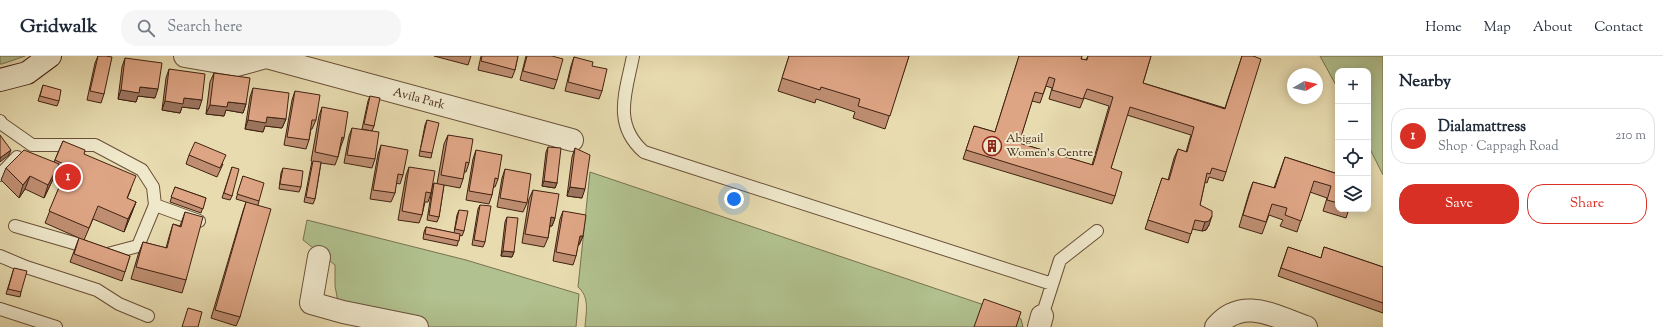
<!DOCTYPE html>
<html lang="en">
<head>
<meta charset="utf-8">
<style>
	:root { --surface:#fff; --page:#f6f6f7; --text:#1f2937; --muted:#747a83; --line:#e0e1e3; --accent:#d93025 }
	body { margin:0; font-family:"Sorts Mill Goudy",serif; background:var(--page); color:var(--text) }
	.controls { position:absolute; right:12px; top:12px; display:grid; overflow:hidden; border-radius:8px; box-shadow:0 2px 10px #0003 }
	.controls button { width:36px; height:36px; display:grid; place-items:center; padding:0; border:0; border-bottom:1px solid var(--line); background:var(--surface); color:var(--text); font:20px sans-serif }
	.compass { position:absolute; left:1287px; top:12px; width:36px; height:36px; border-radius:50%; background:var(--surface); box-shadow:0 2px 10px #0003; rotate:81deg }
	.you { position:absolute; left:734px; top:143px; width:14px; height:14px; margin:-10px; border:3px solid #fff; border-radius:50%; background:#1a73e8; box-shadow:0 0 0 6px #1a73e833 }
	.badge { display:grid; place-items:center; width:26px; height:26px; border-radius:50%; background:var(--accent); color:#fff; font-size:13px; font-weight:700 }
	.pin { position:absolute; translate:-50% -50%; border:2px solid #fff; box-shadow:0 1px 4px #0006 }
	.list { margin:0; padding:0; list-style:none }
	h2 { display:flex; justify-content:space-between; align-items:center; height:52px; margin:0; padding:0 16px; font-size:17px }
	h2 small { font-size:13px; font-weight:400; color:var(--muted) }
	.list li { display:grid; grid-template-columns:26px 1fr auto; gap:12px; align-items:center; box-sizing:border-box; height:56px; margin:0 8px 8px; padding:0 8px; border:1px solid var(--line); border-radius:16px }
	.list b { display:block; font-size:15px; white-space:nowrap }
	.list p { margin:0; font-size:13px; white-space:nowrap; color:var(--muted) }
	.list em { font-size:13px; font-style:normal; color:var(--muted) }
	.actions { display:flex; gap:8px; padding:12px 16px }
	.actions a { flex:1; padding:9px 0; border:1px solid var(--accent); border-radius:16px; text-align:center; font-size:14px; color:var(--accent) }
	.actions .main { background:var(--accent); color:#fff }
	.icon { flex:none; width:22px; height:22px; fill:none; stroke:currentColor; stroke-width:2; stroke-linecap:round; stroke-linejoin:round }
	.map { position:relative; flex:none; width:1383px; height:271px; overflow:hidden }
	header { display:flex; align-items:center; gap:24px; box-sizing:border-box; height:56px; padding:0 20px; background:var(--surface); border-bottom:1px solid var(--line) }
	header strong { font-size:19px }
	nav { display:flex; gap:22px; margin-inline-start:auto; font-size:14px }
	.search { width:280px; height:36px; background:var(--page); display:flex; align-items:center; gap:10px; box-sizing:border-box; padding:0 14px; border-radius:16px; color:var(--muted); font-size:15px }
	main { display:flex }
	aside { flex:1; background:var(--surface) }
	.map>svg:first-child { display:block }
	.green { fill:#b1c18f; stroke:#797250 }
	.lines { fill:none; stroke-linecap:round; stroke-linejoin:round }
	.lane-casing { stroke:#6a5038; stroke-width:14 }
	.street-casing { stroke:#6a5038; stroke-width:24 }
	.secondary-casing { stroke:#412211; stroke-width:24 }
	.lane { stroke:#efe8cb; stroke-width:12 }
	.street { stroke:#efe8cb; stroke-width:22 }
	.secondary { stroke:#efe8cb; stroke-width:22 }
	.wall { fill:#bf8e72; stroke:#412211; fill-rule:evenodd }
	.shaded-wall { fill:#9b745d; stroke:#412211 }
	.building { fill:#dea585; stroke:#412211; fill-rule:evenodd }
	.labels { text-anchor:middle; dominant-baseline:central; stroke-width:4; stroke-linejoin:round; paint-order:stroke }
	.street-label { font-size:12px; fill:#412211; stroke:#efe8cb }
	.poi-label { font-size:12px; fill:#412211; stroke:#efe8cb; text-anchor:start }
</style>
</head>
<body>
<header>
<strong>Gridwalk</strong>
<div class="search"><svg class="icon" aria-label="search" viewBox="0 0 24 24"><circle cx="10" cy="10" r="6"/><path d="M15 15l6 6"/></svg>Search here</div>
<nav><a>Home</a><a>Map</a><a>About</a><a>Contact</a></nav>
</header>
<main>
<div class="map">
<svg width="1383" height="271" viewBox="0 0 1383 271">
	<rect width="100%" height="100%" fill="#e7dbaf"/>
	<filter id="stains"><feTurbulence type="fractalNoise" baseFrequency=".005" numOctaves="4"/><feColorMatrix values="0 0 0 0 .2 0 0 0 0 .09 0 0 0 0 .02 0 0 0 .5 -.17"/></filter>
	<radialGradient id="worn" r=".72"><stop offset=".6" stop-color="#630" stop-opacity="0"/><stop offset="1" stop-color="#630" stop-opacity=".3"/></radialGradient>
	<path class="green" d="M0,0H25L2,8H0Z
		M1320,0H1383V119L1368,89V15H1338V33Z
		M590,116L1011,258L1021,263L1023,271H585C586,256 590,241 578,231Z
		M307,164L466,204L579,238L576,271H422L338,246L335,230V209L303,184Z"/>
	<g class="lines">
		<defs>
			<path id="lane" d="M633,0C626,36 612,68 644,96L1052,228
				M0,65L2,68L32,89H95L142,114L153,131L155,149L199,165
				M0,119L17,101
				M15,170L77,188L104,199L138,190L155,149
				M0,200L26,211L97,234L119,248L148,260
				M0,253L56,271
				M1042,260L1060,204L1097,175"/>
			<path id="street" d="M185,0L237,9L266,1L572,84
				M319,201L311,247L343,256L417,271
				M1039,271L1042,260
				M1216,271C1242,240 1274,260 1306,271"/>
			<path id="secondary" d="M0,24L27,17L50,0"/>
		</defs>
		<use href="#lane" class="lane-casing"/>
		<use href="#street" class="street-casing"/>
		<use href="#secondary" class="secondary-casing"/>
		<use href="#lane" class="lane"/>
		<use href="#street" class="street"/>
		<use href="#secondary" class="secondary"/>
	</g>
	<path class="wall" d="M98,0L104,38L101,47L87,44L95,7Z
		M434,0H471L468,9Z
		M481,0H518L515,14L512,22L478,14Z
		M526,0H552L557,24L554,33L520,24Z
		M789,0H909L885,73L853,62L855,56L816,43L815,47L778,35Z
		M1019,0H1082L1081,3L1086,4L1088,0H1151L1143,27L1225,52L1242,0L1226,116L1223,125L1209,121L1207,127L1205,126L1200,149L1209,169L1206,174L1202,175L1192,173L1188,187L1145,173L1162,122L1168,124L1174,102L1178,93L1186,96L1191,79L1127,59L1111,112L1115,140L1112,148L963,103L974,70L995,76ZM1046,30L1052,32L1049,43L1080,52L1084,42L1109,50L1092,109L1019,87L1032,45L1040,47Z
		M574,1L592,10L602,35L599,43L565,35L571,10Z
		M125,2L155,42L138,40L136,46L118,43L122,11Z
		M169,13L199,53L182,51L180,57L162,54L166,22Z
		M214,17L246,48L243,57L226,54L224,60L206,58L210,26Z
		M43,29L59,45L57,50L38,45Z
		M253,32L286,63L282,72L265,70L263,76L245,73L250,41Z
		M295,35L316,64L312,73H311L309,84L306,93L284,89L292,44Z
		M370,40L374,70L372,75L362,73L368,45Z
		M322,51L341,90L338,101L335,109L321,107L315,143L313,148L304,146L311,110L312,105H311L319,60Z
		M427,64L432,97L431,102L419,100L425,69Z
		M352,72L375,103L372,112L344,107L349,80Z
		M448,79L469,107L466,116H464L463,123L460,132L444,129L439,161L437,166L427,164L432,132L434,127L437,128L444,88Z
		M63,85L84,98L131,133L127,143L136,146L124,176L93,163L84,184L130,200L122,225L70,206L79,182L45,167L63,122L55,119L44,142L25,133L19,142L1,124L6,112L54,106Z
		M381,89L403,119L400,128L396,127L395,137L391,146L370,143L378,98Z
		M548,91L557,127L555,132L542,130L546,96Z
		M575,92L582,142L567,140L572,101Z
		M476,94L498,123L495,131H493L492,139L489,148L466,144L473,103Z
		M189,99L223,108L217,121L186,108Z
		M1285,101L1338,118V153H1349L1346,162L1323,155L1327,142L1310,136L1297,176L1280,170L1283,164L1269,159L1262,178L1239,171L1249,137L1253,126L1274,132Z
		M232,111V140L230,144L222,142Z
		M409,111L431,137L428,146H425L422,159L419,167L398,164L406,119Z
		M283,112L301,131L299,136L279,133L281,117Z
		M505,113L527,147L523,156L497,151L502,122Z
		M243,120L259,145L258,149L240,261L236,270L211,262L243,155L246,146L236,143Z
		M175,131L206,142L201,157L170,146Z
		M533,134L555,162L552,170H550L548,182L544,191L522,187L529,143Z
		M480,149L485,186L483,191L472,189L478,153Z
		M459,154L464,175L462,180L460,179L457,190L423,183L424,176L426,171L454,177L457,159Z
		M563,155L583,180L579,189H578L576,200L573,209L553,205L560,163Z
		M185,156L186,224L182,237L131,223L138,199L143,186L166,192L169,181L173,168L180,170Z
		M507,161L514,196L512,201L501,200L505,166Z
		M1288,191L1321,202L1324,191L1383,211V257L1278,220Z
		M14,212L21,236L20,241L6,238Z"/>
	<path class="shaded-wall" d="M140,31L158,33L155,42L138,40L136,46L118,43L121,34Z
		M184,42L202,44L199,53L182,51L180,57L162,54L165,45Z
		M228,46L246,48L243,57L226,54L224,60L206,58L210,49Z
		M267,61L286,63L282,72L265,70L263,76L245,73L248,64Z
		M342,81L344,82L341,90H338Z
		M11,94L9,99L0,106V102Z
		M59,108L54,121L44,142L48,129Z
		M30,120L25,133L19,142L23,129Z
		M544,125L557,127L555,132L542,130Z
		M570,131L585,133L582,142L567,140Z
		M136,146L131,159L124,176L128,163Z
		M1212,160L1209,169L1206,174L1202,175L1205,166Z
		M551,161L555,162L552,170H548Z
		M580,180H583L579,189H577Z
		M503,195L514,196L512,201L501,200Z"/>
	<path class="building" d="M98,0H106L112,1L104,38L90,35Z
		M482,0H518L515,14L481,5Z
		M527,0H552L563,3L557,24L523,15Z
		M789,0H909L890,60L858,50L860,43L821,31L820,34L782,22Z
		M1019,0H1082L1081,3L1087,4L1088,0H1151L1143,27L1225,53L1242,0H1253L1261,3L1226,116L1212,112L1210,118L1207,117L1200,149L1212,155V160L1209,165L1205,166L1195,164L1191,178L1148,164L1162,122L1169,124L1178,93L1187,96L1194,71L1130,51L1111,112L1122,116L1115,140L966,94L974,70L995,76ZM1049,21L1055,23L1052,34L1083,43L1087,33L1113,41L1093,109L1019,87L1035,36L1043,38Z
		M574,1L593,6L592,10L607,13L602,35L568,26Z
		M125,2L162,7L158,33L140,31L139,37L121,34Z
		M169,13L205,18L202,44L184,42L183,48L165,45Z
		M214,17L250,22L246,48L228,46L227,51L210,49Z
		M43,29L61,34L59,45L40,40Z
		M253,32L289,37L286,63L267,61L266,67L248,64Z
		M295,35L320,39L316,64H312L309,84L287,81Z
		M370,40L380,42L374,70L364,68Z
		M322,51L348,56L344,82L342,81L338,101L315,96Z
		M427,64L439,67L432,97L420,95Z
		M352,72L379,76L375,103L347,99Z
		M0,79L11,94L0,102Z
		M448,79L473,83L469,107L466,106L463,123L441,119Z
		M63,85L85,94L84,98L136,120L127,142L136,146L128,163L98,150L89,172L49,155L68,110L55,104Z
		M195,86L226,99L220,112L189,99Z
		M381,89L408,94L403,119L398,118L395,137L373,134Z
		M548,91L561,92L557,127L544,125Z
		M575,92L590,99L585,133L570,131Z
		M24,94L59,108L48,129L30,120L23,129L6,112Z
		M476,94L502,99L498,123L495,122L492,139L469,135Z
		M1285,101L1338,118V147L1327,144L1331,130L1314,125L1301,165L1285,159L1287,152L1272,148L1266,166L1243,159L1253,126L1275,132Z
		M313,105L321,106L315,143L306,141Z
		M232,111L239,113L232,140L224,137Z
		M409,111L435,115L431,137L426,136L422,159L402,155Z
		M283,112L303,115L301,131L280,128Z
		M505,113L531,118L527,147L500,142Z
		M243,120L264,127L259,145L237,138Z
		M434,127L444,129L439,161L429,159Z
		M175,131L206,142L203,153L171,141Z
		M533,134L559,138L555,162L551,161L548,182L525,178Z
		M246,146L271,153L240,261L215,254Z
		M480,149L491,150L485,186L474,184Z
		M459,154L468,155L464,175L455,173Z
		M563,155L586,159L583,180H580L576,200L556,196Z
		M185,156L203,161L186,224L136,211L143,186L167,192L173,168L181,171Z
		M507,161L518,162L514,196L503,195Z
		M426,171L460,178L459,185L425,178Z
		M79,182L130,200L125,216L74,198Z
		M1288,191L1321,202L1324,191L1383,211V247L1281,212Z
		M14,212L27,215L21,236L8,233Z
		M984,243L1021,256L1016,271H974Z
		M188,252L202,256L198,271H182Z"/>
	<defs>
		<symbol id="building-ring" viewBox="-11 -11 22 22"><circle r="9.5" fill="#efe8cb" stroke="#8f2418" stroke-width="1.5"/><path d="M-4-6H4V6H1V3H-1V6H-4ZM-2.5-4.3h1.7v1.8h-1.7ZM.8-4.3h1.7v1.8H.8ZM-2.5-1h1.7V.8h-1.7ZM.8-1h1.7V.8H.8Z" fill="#8f2418"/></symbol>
	</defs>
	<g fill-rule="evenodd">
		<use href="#building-ring" x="981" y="79" width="22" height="22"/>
	</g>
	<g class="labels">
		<g class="street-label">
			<text transform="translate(419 43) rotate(15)">Avila Park</text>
		</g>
		<g class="poi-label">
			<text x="1006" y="83">Abigail<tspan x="1006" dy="14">Women's Centre</tspan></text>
		</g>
	</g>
	<rect width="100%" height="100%" filter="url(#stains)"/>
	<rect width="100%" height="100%" fill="url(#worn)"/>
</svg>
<div class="controls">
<button>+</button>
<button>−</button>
<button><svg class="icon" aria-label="locate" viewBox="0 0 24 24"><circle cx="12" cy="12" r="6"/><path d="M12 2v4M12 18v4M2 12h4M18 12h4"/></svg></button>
<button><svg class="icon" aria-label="layers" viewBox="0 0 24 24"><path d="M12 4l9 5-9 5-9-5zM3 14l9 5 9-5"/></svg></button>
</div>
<svg class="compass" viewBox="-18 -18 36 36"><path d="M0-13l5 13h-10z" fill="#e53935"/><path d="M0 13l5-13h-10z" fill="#747a83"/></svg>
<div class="you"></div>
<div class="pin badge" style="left:68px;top:121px">1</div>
</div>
<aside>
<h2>Nearby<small></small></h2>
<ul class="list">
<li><span class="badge">1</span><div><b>Dialamattress</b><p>Shop · Cappagh Road</p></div><em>210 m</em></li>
</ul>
<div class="actions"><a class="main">Save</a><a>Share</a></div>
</aside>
</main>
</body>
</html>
